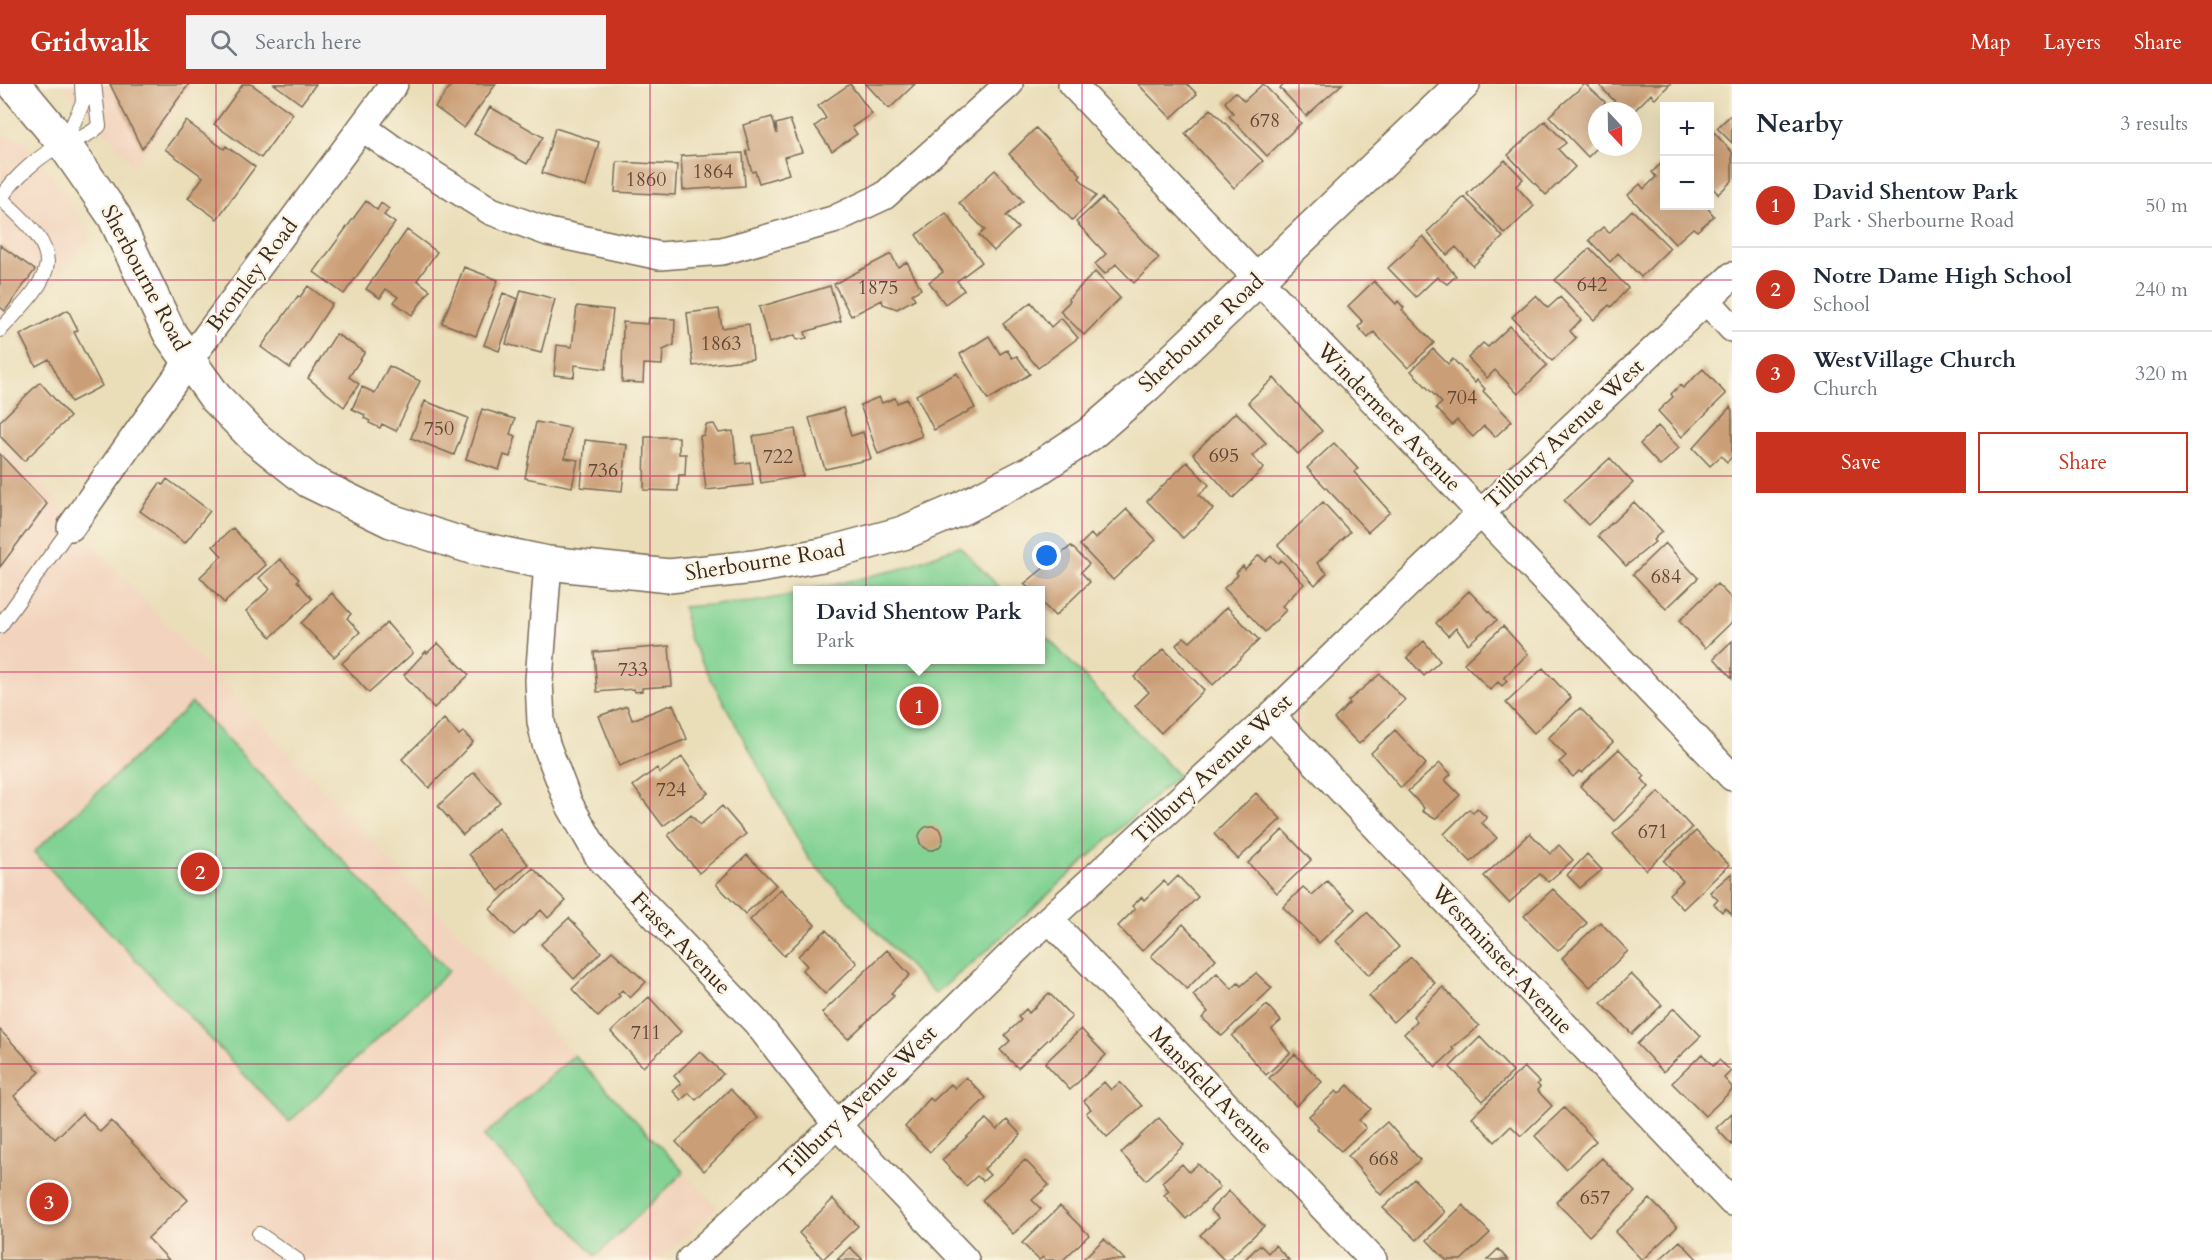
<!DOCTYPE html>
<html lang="en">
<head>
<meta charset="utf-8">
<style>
	:root { --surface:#fff; --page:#f2f2f3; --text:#1f2937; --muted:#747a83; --line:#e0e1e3; --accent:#c8321e }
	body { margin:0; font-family:Cardo,serif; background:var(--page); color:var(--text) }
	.controls { position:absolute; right:18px; top:18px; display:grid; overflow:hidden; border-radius:0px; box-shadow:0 6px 24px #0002 }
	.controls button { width:54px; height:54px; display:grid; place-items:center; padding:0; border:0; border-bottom:2px solid var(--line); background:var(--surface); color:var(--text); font:30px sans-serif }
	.compass { position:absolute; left:1588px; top:18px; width:54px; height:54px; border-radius:50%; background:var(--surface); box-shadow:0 6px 24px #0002; rotate:158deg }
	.you { position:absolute; left:1047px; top:472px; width:21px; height:21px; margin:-15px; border:4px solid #fff; border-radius:50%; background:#1a73e8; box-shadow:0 0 0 9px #1a73e833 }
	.badge { display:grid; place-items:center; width:39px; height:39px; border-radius:50%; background:var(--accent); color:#fff; font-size:20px; font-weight:700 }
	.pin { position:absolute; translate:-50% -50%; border:3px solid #fff; box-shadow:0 2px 6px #0006 }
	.popup { position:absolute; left:793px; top:502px; width:252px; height:78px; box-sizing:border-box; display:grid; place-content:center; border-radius:0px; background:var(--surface); filter:drop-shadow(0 2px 4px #0005); font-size:20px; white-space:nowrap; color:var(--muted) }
	.popup b { font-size:22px; color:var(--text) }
	.popup::after { content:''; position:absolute; left:50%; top:100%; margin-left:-12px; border:12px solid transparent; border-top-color:var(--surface) }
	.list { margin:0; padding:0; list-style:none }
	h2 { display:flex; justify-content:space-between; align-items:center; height:78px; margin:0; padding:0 24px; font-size:26px }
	h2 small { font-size:20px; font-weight:400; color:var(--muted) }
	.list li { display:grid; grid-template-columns:39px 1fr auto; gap:18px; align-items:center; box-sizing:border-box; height:84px; padding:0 24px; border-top:2px solid var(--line) }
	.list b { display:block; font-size:22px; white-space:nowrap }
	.list p { margin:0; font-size:20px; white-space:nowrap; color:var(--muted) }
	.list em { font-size:20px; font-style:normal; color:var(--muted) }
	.actions { display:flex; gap:12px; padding:18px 24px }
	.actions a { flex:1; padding:14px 0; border:2px solid var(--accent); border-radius:0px; text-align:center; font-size:21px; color:var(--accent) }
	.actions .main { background:var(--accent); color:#fff }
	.icon { flex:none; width:33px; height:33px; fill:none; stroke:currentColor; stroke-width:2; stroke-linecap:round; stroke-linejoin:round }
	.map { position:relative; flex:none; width:1732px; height:1176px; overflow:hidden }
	header { display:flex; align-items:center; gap:36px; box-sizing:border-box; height:84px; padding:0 30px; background:var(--accent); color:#fff }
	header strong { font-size:28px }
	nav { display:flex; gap:33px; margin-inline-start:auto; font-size:21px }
	.search { width:420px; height:54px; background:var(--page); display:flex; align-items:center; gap:15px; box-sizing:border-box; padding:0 21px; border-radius:0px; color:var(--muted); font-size:22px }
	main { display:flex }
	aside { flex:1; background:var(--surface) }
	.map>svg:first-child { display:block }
	.built { fill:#f2d4be }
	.green { fill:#81d293; stroke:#5e7e58; stroke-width:1.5 }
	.building { fill:#ca9e76 }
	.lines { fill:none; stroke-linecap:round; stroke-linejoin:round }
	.service-casing { stroke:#786954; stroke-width:16 }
	.minor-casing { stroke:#786954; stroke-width:30 }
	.tertiary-casing { stroke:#786954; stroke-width:36 }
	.service { stroke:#fff; stroke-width:14 }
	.minor { stroke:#fff; stroke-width:27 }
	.tertiary { stroke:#fff; stroke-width:33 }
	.grid { fill:none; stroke:#c2185b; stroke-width:1.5; stroke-opacity:0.55 }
	.labels { text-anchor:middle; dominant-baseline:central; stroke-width:5; stroke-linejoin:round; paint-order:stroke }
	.number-label { font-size:20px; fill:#5f4734 }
	.street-label { font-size:22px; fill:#3b2a1e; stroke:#fcf5e5 }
</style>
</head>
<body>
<header>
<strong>Gridwalk</strong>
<div class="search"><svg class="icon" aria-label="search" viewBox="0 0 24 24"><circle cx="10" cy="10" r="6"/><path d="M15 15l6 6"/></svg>Search here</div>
<nav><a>Map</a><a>Layers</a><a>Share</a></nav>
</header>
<main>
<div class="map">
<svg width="1732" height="1176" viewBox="0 0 1732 1176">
	<rect width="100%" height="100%" fill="#fcf5e5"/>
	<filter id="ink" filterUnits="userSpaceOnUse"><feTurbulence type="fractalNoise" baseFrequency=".0167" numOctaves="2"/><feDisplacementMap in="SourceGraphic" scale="12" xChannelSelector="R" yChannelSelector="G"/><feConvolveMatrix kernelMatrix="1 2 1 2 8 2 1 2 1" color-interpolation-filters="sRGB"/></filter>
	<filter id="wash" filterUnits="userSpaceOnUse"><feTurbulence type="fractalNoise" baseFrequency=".008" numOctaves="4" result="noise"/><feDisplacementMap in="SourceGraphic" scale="24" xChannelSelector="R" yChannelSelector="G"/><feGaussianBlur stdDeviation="1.35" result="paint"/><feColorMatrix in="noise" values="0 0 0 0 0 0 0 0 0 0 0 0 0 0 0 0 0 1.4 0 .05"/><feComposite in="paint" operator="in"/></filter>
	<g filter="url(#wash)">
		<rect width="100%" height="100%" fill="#eadeb9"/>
		<path class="built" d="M61,0H195L132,85L125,70Z
			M4,52L25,57L62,105L91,152L0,259V54Z
			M0,357L63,422L71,443L99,468L718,1124L659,1176H0Z"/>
		<path class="green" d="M959,462L1002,506H811L900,485Z
			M797,510L798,576H1040L1041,547L1178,691L991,863L935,910L808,774L689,554L683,523L753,518Z
			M192,619L449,887L289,1038L34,768Z
			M574,971L684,1088L596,1172L484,1052Z"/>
		<g id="blocks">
			<path class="building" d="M110,0H189L142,65Z
				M243,0H251L293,30L261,74L214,40Z
				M274,0H316L301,20Z
				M452,0H496L464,44L435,23Z
				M850,0L872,30L852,43L857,50L832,67L815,42L826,34L818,22Z
				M866,0H915L889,25Z
				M1138,0H1187L1197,10L1171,34Z
				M1263,0L1301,39L1267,72L1229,32L1233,29L1225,18L1235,8L1244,17Z
				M1285,0H1342L1306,32L1280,4Z
				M1585,0L1605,18L1597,27V64L1588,73L1549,32Z
				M1598,0H1670L1655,15L1651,10L1634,27H1624Z
				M490,23L543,53L527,80L474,50Z
				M1211,25L1263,77L1234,104L1185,50Z
				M1732,30V59L1717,44Z
				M772,33L777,50L776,40L790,36L802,68L784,73L789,90L759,99L755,87L752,88L746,67L750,66L743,41Z
				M186,37L224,65L226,62L255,83L217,135L188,114L203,93L165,65Z
				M1545,37L1566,59L1558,65L1575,83L1546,111L1508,71Z
				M555,44L599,58L586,103L542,89Z
				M1036,44L1081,91L1079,94L1096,112L1072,136L1009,70Z
				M1710,44L1732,68V97L1718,110L1710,101Z
				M743,69L745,102L683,106L681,72Z
				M1505,76L1523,95L1516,102L1534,122L1505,150L1467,110Z
				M1664,77V122H1706L1714,132L1697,147L1693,144L1675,160L1628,111L1640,100L1644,105L1656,93L1652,88Z
				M617,78L677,81L675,111L615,108Z
				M995,86L1023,117L1006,132L1018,144L994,167L979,151L985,146L959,119Z
				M1464,113L1503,153L1473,182L1456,163L1447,171L1427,148Z
				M1102,114L1159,174L1134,199L1116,180L1105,190L1095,180L1106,170L1076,138Z
				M366,117L377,126L381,119L389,125L384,131L395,139L344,210L314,188Z
				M1632,126L1670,164L1641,193L1618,169L1610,178L1589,156L1603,143L1609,149Z
				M946,129L982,178L957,197L964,206L945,220L929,198L943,188L916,151Z
				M407,146L437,168L417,196L430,206L412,231L394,218L398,213L386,205L380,214L366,205Z
				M1423,152L1456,192L1447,200L1437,193L1416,213L1388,184Z
				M0,161L35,186L5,227L0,223Z
				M1590,164L1628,204L1611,223L1609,221L1594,236L1555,196Z
				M891,170L898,183L907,178L921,205L912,210L915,215L897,225L883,220L882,216L851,232L834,200Z
				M464,183L498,196L476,252L442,239Z
				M1095,188L1120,214L1084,251L1060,227L1070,217L1068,215Z
				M1374,197L1396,220L1398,217L1404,224L1402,226L1434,259L1408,284L1374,248L1368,254L1358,243L1363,238L1348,222Z
				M308,202L332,220L290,284L261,263L298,212L300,213Z
				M830,202L841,237L805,248L807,254L797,256L795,251L769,259L759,223Z
				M521,206L555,215L541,269L506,260Z
				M503,209L518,215L499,267L484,261Z
				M1536,211L1548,224L1560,213L1581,236L1570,247L1576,254L1552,277L1512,233Z
				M1031,218L1051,243L1061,234L1078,254L1038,284L1003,240Z
				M577,222L613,226L606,285L575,281L574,293L554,291L557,261L572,263Z
				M719,225L722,244L749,240L753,275L693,282L687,229Z
				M68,226L78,246L74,248L102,302L71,318L49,275L36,282L20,251Z
				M649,234L675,235L674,261L663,266L662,281L644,280L643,299L622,298L623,238L648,240Z
				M1510,242L1547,281L1518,310L1495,286L1487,294L1468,274L1483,259L1488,263Z
				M336,250L365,268L349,293L359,300L344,323L308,294Z
				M989,252L1000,270L1007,266L1012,274L1017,272L1030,290L988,316L960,270Z
				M1433,265L1448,280L1453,275L1475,299L1477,296L1485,305L1483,307L1512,337L1495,353L1484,342L1473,353L1457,336L1452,341L1436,324L1442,319L1411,287Z
				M389,282L420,297L396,347L382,340L380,344L369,339L370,337L364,334L365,331L352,325L362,303L375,309Z
				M1703,285L1726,310L1682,353L1658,327L1673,313L1671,310L1680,301L1683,304Z
				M957,289L975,324L934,346L916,311Z
				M1274,294L1322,347L1298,370L1248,318Z
				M40,298L70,333L24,377L0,352V337Z
				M879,313L882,319L895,314L897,319L907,315L922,352L878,370L860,321Z
				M425,317L468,334L454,371L411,354Z
				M1730,323L1732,326V373L1727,378L1721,372L1710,382L1693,364Z
				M843,324L851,352L863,348L871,375L825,385L809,334Z
				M482,325L515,335L510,350L516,352L510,373L504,371L499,386L466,375Z
				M1236,328L1266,359L1252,372L1264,384L1233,414L1193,370Z
				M536,338L570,344L565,374L578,376L572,403L525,394Z
				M714,340L719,349L733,347L737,380L750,378L753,401L706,406L700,352L704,351L706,341Z
				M1658,342L1679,364L1660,382L1640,360Z
				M795,345L803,392L761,399L753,352Z
				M645,353H679V370H686L685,391H679L678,407L644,406Z
				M585,356L627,361L622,407L581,403Z
				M1334,359L1358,385L1354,388L1390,428L1368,448L1307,384Z
				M0,370L47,420L0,483Z
				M1610,374L1633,399L1588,441L1564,416Z
				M1187,378L1209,401L1199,411L1213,425L1183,454L1147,417Z
				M167,395L210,427L185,459L140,427L160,399L163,401Z
				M1323,418L1350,448L1317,479L1327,489L1315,501L1278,461Z
				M1634,418L1662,447L1653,456L1655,458L1626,482L1598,452Z
				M1127,425L1156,456L1113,496L1080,461L1091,450L1095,455Z
				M233,444L266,481L224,519L200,493L222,472L213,462Z
				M1665,459L1698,494L1666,525L1633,490Z
				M1071,462L1089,480L1081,488L1090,498L1055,532L1040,517V506H1031L1024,500Z
				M1259,471L1265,477L1271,472L1278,479L1281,476L1304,500L1282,522L1286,526L1265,548L1224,504L1238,491L1236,489L1243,482L1245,485Z
				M280,475L299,495L297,497L312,515L271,553L246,527L270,505L259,494Z
				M1717,500L1732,515V538L1705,564L1679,537Z
				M1469,507L1497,536L1468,560L1456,544L1448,552L1436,539Z
				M332,509L351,530L347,534L360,548L334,573L301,539Z
				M1227,523L1259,556L1213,601L1176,561L1184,553L1190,558Z
				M387,539L413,569L369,609L342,579Z
				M1503,542L1528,570L1504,593L1507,597L1502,602L1498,598L1490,606L1464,579Z
				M1424,557L1440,577L1424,592L1407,573Z
				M1732,557V594L1714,574Z
				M438,559L469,591L434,624L404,591L426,567L427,569Z
				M669,562L672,602L642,604V607L635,608L634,605L597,608L594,568Z
				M1164,565L1204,606L1161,649L1135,622L1149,608L1134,593Z
				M1543,584L1571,614L1534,649L1506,619Z
				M1380,590L1405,616L1359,660L1334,635L1350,619L1348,617Z
				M673,620L687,655L619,682L599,632L627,622L632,636Z
				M1580,624L1613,658L1582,689L1579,687L1573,693L1559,678L1566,672L1548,654Z
				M444,635L459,651L463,648L473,658L429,704L402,675Z
				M1395,646L1426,680L1401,704L1371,669Z
				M1619,665L1645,692L1642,695L1649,703L1614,737L1580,702Z
				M682,673L708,709L663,742L633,702L657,684L660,689Z
				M1440,679L1451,690L1445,696L1460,711L1435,735L1422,727L1424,724L1408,707Z
				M474,688L500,718L463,751L438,722Z
				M1659,708L1692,744L1646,786L1613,750Z
				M1256,709L1281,735L1238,775L1214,750Z
				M722,722L746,750L699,789L668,751L691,731L700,741Z
				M1477,724L1487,734L1482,739L1497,754L1471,778L1444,750L1469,725L1473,729Z
				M919 754a12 12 0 1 1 24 0a12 12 0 1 1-24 0Z
				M498,744L528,780L499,807L469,770Z
				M1283,746L1311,776L1277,809L1248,779Z
				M1696,747L1729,781L1683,825L1669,810L1683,797L1664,777Z
				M1530,749L1550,770L1559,761L1573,776L1548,798L1540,790L1509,819L1484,792Z
				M1587,770L1602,786L1580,804L1567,791Z
				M747,771L776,801L745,830L716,800Z
				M533,784L566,817L548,834L541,826L514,851L490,825Z
				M1732,789V831L1726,824L1722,828L1714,820L1718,816L1710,808Z
				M1178,792L1198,813L1142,867L1118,842L1135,825L1132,822L1142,813L1144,816L1164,797L1168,802Z
				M1327,797L1355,825L1319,859L1283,823L1303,803L1312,811Z
				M781,805L815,841L784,872L750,836Z
				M1553,805L1587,839L1558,867L1524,832Z
				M1367,828L1399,863L1369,891L1336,857Z
				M569,834L601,868L574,895L541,860Z
				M1600,838L1628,867L1590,903L1562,874Z
				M1183,840L1216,875L1187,905L1151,872Z
				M826,846L857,879L825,910L802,886L807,882L798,872Z
				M887,866L910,891L891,909L894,912L848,955L822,929Z
				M612,867L646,898L630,914L622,906L618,910L620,912L598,933L572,905Z
				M1411,873L1435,899L1393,938L1369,912Z
				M1217,889L1232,905L1238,899L1241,902L1256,889L1272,904L1222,952L1202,934L1208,928L1193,911Z
				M1631,890L1662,921L1632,950L1601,919Z
				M1443,903L1479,942L1452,964L1454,966L1436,983L1404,950L1417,937L1413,932Z
				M1049,909L1072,933L1018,984L1000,966L1010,957L1005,951L1021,936L1018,933L1026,925L1029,929Z
				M649,913L681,948L643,983L611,948Z
				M1267,921L1281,937L1272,945L1290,969L1266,991L1232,952Z
				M1674,924L1701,952L1663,988L1637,960Z
				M1081,945L1106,971L1070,1006L1045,979Z
				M0,946L40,988L14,1012L55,1055L82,1029L100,1048L111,1037L188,1116L148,1154L169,1176H0Z
				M1480,953L1513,988L1483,1017L1450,983Z
				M700,967L723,990L696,1016L689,1009L681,1016L673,1007L681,1000L674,992Z
				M1295,970L1322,998L1296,1022L1269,994Z
				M1702,970L1713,982L1719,976L1731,987L1724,994L1732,1003V1006L1705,1032L1672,999Z
				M1524,983L1539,998L1537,1000L1540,1003L1537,1006L1552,1022L1521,1052L1511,1042L1495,1058L1472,1033Z
				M966,993L986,1014L930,1068L905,1043L930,1014L933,1017L951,1000L955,1004Z
				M1104,998L1111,1006L1120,998L1142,1022L1107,1053L1086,1029L1091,1025L1084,1017Z
				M1348,1001L1371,1025L1359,1036L1366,1044L1341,1067L1317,1045L1319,1043L1309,1032L1336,1007L1339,1010Z
				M730,1005L758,1034L704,1087L676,1058Z
				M1564,1024L1596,1057L1566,1085L1535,1052Z
				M1732,1029V1061L1716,1044Z
				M1159,1034L1184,1061L1146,1096L1121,1069Z
				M986,1035L997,1046L1007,1036L1021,1051L984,1085L990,1091L983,1097L977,1092L966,1102L942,1076Z
				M1387,1038L1420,1076L1381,1111L1348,1072Z
				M1602,1074L1635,1108L1589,1152L1556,1118Z
				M1025,1076L1049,1101L1032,1116L1041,1125L1013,1150L982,1116Z
				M1182,1080L1189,1088L1198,1080L1220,1103L1186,1135L1164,1111L1169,1107L1162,1098Z
				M1414,1095L1445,1128L1417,1156L1383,1124Z
				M1229,1107L1264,1142L1228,1176H1224L1200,1151L1219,1134L1210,1126Z
				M833,1115L858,1142L823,1175L799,1149Z
				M1650,1115L1677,1143L1642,1176L1615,1148Z
				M1463,1121L1490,1149L1461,1176H1446L1427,1156Z
				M1060,1122L1089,1151L1063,1176H1046L1043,1173L1039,1176L1022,1159Z
				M1104,1155L1125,1176H1082Z
				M1680,1157L1698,1176H1659Z
				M1260,1161L1268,1169L1275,1161L1289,1176H1244Z
				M850,1163L863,1176H837Z
				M1498,1165L1508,1176H1487Z"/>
		</g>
	</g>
	<g filter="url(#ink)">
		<use href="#blocks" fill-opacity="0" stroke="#786954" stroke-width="1.5"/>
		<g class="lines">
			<defs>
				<path id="service" d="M64,60L83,18L82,0
					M0,115C15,93 40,70 65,59C78,54 89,52 99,42L94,0
					M0,246C58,185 67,173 0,114
					M0,542L71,443
					M259,1150L297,1176"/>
				<path id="minor" d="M1072,0L1732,693
					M362,43L397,68L491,127L548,148L660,172L722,167L833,136L884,112L1009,0
					M1706,216L1732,244
					M71,443L189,276L394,0
					M548,479L539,596L541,638L546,660L569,720L599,773L757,939L837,1041L965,1176
					M1271,632L1732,1118
					M1049,835L1373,1176
					M690,1176L837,1041L1023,859L1271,632L1481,429L1732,192"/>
				<path id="tertiary" d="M14,0L64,60L114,132L170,250L215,313L255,354L309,397L391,437L471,463L548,479L669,492L754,483L822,471L903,449L962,424L1034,387L1090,350L1147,301L1463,0"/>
			</defs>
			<use href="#service" class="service-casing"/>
			<use href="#minor" class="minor-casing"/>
			<use href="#tertiary" class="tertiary-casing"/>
			<use href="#service" class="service"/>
			<use href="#minor" class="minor"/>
			<use href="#tertiary" class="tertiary"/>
		</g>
	</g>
	<path class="grid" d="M216,0V1176M433,0V1176M650,0V1176M866,0V1176M1082,0V1176M1299,0V1176M1516,0V1176M0,196H1732M0,392H1732M0,588H1732M0,784H1732M0,980H1732"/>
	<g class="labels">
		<g class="number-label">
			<text x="1265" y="36">678</text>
			<text x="713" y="87">1864</text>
			<text x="646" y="95">1860</text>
			<text x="1592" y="200">642</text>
			<text x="878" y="203">1875</text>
			<text x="721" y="259">1863</text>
			<text x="1462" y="313">704</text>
			<text x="439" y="344">750</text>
			<text x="1224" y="371">695</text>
			<text x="778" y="372">722</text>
			<text x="603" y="386">736</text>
			<text x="1666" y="492">684</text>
			<text x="633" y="585">733</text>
			<text x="671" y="705">724</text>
			<text x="1653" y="747">671</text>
			<text x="646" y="948">711</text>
			<text x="1384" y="1074">668</text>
			<text x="1595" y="1113">657</text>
		</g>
		<g class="street-label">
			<text transform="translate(252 191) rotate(-53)">Bromley Road</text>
			<text transform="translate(145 194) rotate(62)">Sherbourne Road</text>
			<text transform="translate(1201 249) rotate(-43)">Sherbourne Road</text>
			<text transform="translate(1389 333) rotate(46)">Windermere Avenue</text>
			<text transform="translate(1564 350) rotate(-43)">Tillbury Avenue West</text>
			<text transform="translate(765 477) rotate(-9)">Sherbourne Road</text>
			<text transform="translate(1212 685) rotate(-43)">Tillbury Avenue West</text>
			<text transform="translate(681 859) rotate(46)">Fraser Avenue</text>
			<text transform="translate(1502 875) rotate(47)">Westminster Avenue</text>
			<text transform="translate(1211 1006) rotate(46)">Mansfield Avenue</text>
			<text transform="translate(858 1018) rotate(-44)">Tillbury Avenue West</text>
		</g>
	</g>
</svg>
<div class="controls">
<button>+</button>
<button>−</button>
</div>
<svg class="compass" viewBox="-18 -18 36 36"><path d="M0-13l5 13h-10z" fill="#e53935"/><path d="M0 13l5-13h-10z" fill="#747a83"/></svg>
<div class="you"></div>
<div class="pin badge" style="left:919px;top:622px">1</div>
<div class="popup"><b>David Shentow Park</b>Park</div>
<div class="pin badge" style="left:200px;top:788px">2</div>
<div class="pin badge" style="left:49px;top:1118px">3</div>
</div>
<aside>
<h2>Nearby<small>3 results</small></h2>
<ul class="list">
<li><span class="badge">1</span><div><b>David Shentow Park</b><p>Park · Sherbourne Road</p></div><em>50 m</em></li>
<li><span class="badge">2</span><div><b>Notre Dame High School</b><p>School</p></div><em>240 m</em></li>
<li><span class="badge">3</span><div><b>WestVillage Church</b><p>Church</p></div><em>320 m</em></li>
</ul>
<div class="actions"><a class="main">Save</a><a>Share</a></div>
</aside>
</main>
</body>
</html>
